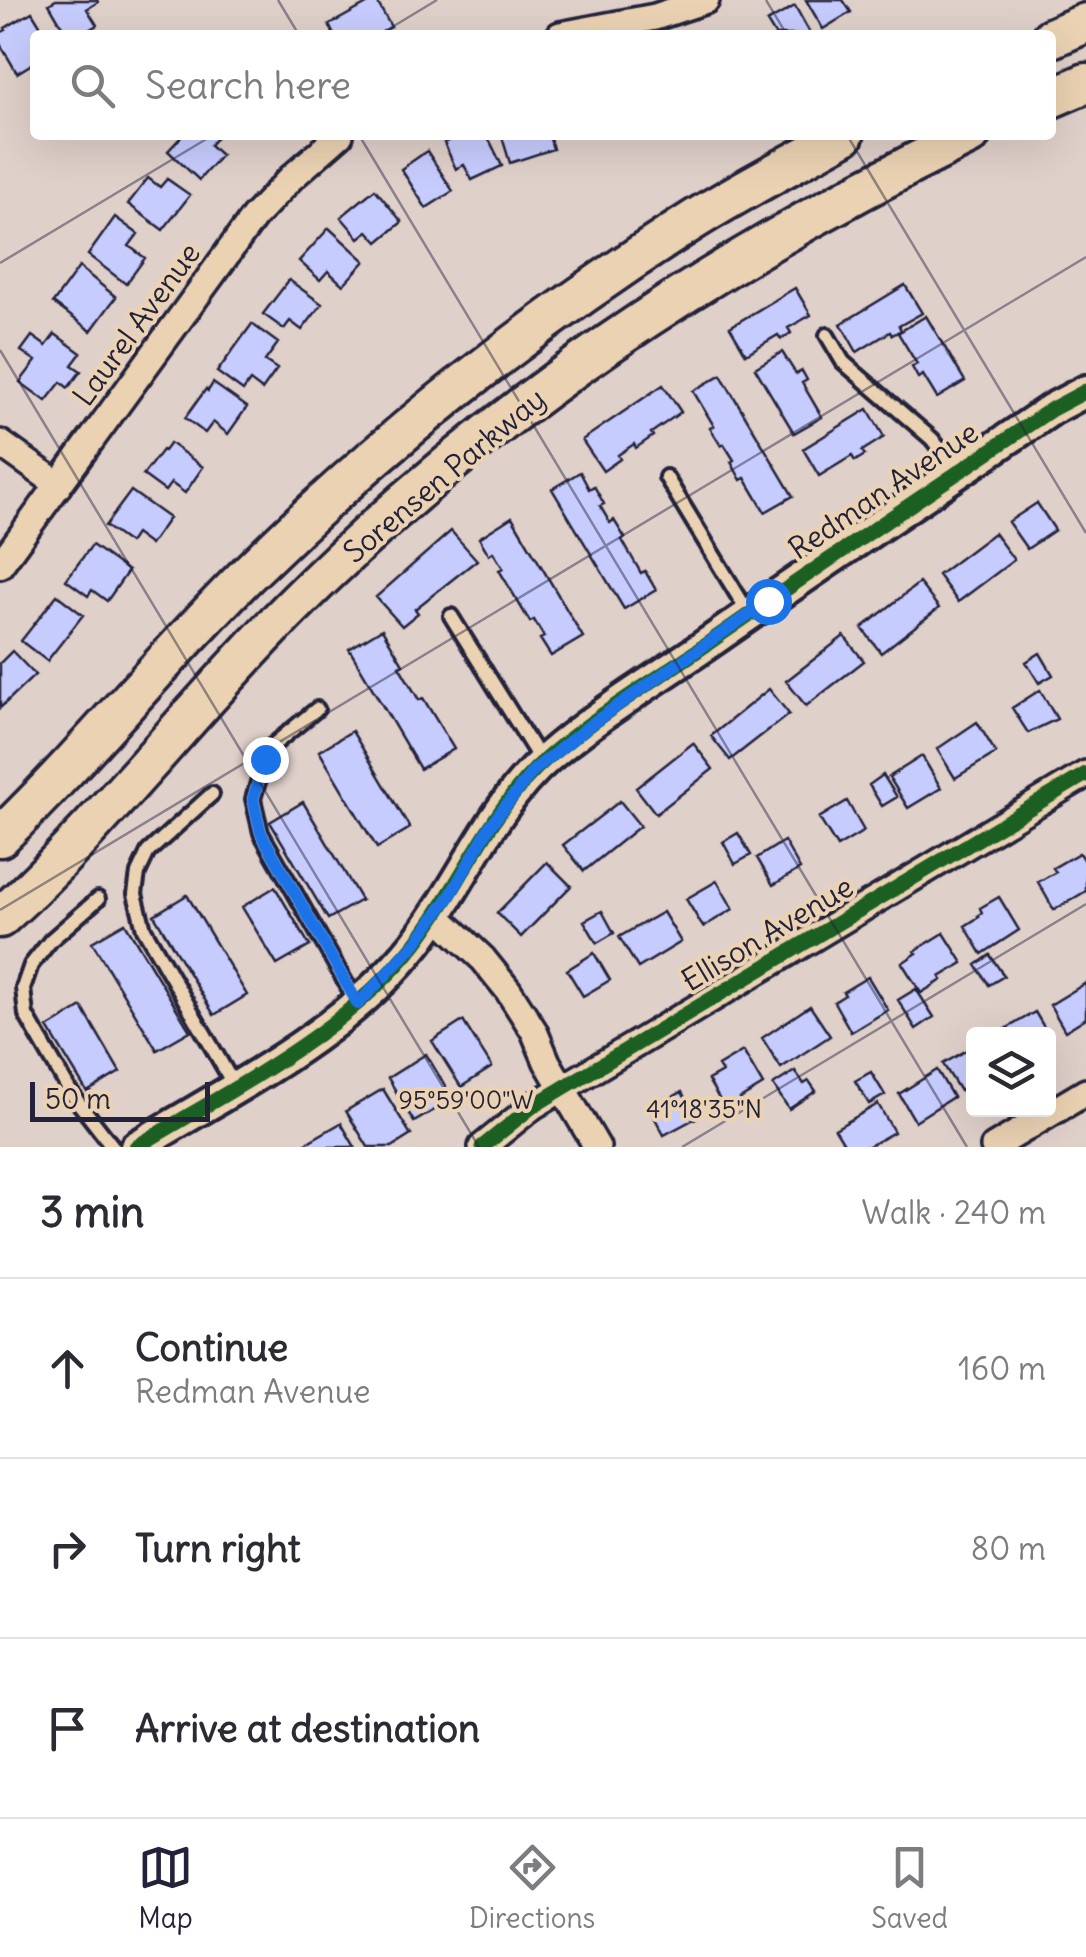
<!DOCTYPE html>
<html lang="en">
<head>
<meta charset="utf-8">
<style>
	:root { --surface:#fff; --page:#f2f2f3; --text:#2b2b33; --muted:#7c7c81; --line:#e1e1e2; --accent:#22223b }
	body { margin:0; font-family:Delius,sans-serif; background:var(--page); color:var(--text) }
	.controls { position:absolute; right:30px; bottom:30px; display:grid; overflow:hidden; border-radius:10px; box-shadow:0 10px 40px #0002 }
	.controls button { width:90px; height:90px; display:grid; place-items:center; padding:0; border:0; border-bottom:2px solid var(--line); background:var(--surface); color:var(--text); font:50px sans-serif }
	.scale { position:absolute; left:30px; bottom:25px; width:180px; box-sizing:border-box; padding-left:10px; border:5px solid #22223b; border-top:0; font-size:28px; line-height:35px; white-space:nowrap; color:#22223b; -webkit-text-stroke:8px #ebd2b3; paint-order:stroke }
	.stop { position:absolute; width:30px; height:30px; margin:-22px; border:8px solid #1a73e8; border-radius:50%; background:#fff }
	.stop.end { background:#1a73e8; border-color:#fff; box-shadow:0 2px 10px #0008 }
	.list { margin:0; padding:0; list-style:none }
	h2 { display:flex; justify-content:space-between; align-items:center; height:130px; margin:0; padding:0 40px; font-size:42px }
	h2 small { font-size:32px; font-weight:400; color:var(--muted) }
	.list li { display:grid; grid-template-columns:65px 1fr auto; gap:30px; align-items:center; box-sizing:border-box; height:180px; padding:0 40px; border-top:2px solid var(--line) }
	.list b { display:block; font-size:38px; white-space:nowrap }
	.list p { margin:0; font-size:32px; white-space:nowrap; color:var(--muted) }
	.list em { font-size:32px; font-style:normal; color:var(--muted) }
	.icon { flex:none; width:55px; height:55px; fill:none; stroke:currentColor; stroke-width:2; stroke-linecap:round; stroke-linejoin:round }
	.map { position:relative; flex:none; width:1086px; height:1147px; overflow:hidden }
	.search { position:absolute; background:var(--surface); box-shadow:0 10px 40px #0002; left:30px; right:30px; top:30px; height:110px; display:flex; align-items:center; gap:25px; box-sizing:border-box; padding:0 35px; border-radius:10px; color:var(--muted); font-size:38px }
	.sheet { height:670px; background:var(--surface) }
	nav { display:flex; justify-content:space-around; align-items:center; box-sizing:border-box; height:140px; border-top:2px solid var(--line); background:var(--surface); font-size:28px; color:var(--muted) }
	nav a { display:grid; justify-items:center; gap:5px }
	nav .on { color:var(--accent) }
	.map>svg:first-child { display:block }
	.building { fill:#c7ccfe; stroke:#22223b; stroke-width:2.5 }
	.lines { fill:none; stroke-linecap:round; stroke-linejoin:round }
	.service-casing { stroke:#22223b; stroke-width:20 }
	.minor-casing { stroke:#22223b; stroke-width:32 }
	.tertiary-casing { stroke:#22223b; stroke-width:38 }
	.primary-casing { stroke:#22223b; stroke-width:45 }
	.service { stroke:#ebd2b3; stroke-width:12 }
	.minor { stroke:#ebd2b3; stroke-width:25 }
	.tertiary { stroke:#ebd2b3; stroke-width:30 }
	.primary { stroke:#ebd2b3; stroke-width:38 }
	.cycleway-casing { stroke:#ebd2b3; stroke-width:21 }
	.cycleway { stroke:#1b5e20; stroke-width:15 }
	.route { stroke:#1a73e8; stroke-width:12 }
	.ticks { fill:none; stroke:#22223b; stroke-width:2.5; stroke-opacity:0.45 }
	.labels { text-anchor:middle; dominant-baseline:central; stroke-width:8; stroke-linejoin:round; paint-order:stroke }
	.street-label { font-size:30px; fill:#22223b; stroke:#ebd2b3 }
	.ticks-label { font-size:25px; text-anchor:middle; fill:#22223b; stroke:#ebd2b3; stroke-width:8; stroke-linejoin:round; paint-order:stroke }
</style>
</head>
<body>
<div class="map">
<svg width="1086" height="1147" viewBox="0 0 1086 1147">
	<rect width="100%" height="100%" fill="#e0d0ca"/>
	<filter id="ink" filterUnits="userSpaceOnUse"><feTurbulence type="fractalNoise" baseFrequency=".01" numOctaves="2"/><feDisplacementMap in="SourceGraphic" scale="20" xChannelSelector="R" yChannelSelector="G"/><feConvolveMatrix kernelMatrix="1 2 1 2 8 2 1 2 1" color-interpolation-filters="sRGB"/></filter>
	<g filter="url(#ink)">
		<path class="building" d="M56,0H97L98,2L87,9L97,25L80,35H67L49,4Z
			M374,0H376L391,27L377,35H334L329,25Z
			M806,0H843L851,12L823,29Z
			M795,6L811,35H775L767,22Z
			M32,12L46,35H35V62L17,73L0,44V33L6,30L5,28Z
			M183,135H219L210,145L221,155L199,180L168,151Z
			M460,135H487L502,166L472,180L464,165L456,169L444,143Z
			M506,135H549L553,149L510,163L502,137Z
			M427,151L453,191L426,208L401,169Z
			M148,178L160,187L167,179L190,195L163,230L128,204Z
			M375,189L402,222L378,242L368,231L359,238L341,217Z
			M115,217L138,234L129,246L145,258L126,284L88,255Z
			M329,228L365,261L343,285L328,271L320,280L299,261Z
			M79,267L116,297L91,331L53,303Z
			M289,280L322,304L302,330L290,321L284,329L263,314Z
			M905,285L922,313L899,326L901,330L892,335L890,332L857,352L841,324Z
			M795,288L811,315L788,328L791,333L781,339L778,335L746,354L730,327Z
			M926,316L965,381L937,398L923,375L918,378L912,367L917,364L898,333Z
			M252,324L278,343L265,361L277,369L262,390L250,381L243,391L217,372Z
			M55,334L81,353L72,365L81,371L68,388L61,382L46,401L20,382L36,361L21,351L32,336L46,346Z
			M782,352L796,374L802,371L807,380L802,383L822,417L794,433L755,368Z
			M721,375L793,496L765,512L745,478L741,480L731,462L734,460L724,444L721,446L710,428L714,426L693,391Z
			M213,383L247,407L228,434L213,422L205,433L185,418L206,389L208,391Z
			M663,385L681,412L651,433L653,436L636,448L634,444L618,455L620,459L603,471L582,440Z
			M868,409L884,437L862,451L865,455L855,461L852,456L819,476L803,449Z
			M170,443L203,467L185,493L171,483L165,491L143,475L162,450L164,451Z
			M580,472L589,489L594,486L604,504L600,506L610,523L614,520L625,538L622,540L641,573L645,571L656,590L624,609L552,489Z
			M131,491L169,518L150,545L135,534L129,543L105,526Z
			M1037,503L1055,530L1027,549L1008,522Z
			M512,517L583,637L551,656L540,639L544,637L534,620L530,622L499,570L503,568L493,552L489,555L479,538Z
			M451,531L477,560L415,609L418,613L402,626L376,597Z
			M994,533L1014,560L958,602L938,575Z
			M92,545L128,571L107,601L92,590L88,596L66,580Z
			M919,583L939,608L881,653L862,628Z
			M57,595L83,615L47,661L21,641Z
			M382,629L403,664L399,666L419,700L423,698L454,749L420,769L349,649Z
			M844,636L864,661L806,706L786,681Z
			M12,651L35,675L0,708V663Z
			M1040,653L1053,675L1039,683L1026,662Z
			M769,689L789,714L730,760L711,736Z
			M1040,690L1057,719L1028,733L1012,708Z
			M977,722L996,753L955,778L937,749Z
			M352,731L410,828L377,848L319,751Z
			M693,743L713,769L656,814L636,788Z
			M922,756L941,788L908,808L889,777Z
			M883,775L897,797L882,806L869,785Z
			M620,801L640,826L584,871L563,845Z
			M847,801L864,831L837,847L819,818Z
			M303,802L361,900L328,919L270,822Z
			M738,833L751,855L735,864L723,842Z
			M784,841L800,869L773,885L757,858Z
			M1079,853L1086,864V891L1054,910L1038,882L1056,872L1053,868Z
			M547,862L571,886L521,937L497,913Z
			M717,881L733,909L703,927L686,899Z
			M275,887L310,946L277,965L242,907Z
			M187,895L247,995L214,1015L154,915Z
			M999,897L1019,930L982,954L965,926L979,917L978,916L982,913L980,908Z
			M602,911L614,933L597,943L584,921Z
			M663,912L681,942L638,968L619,937Z
			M125,923L190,1031L157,1050L92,942Z
			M944,933L963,963L940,977L942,980L921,993L902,963L917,953L915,951Z
			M594,953L610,980L583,996L567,970Z
			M990,955L1004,976L989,985L976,965Z
			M868,977L888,1010L851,1032L834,1002L845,995L843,992Z
			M1086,983V1018L1065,1031L1050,1005Z
			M916,989L934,1017L916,1029L898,1000Z
			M810,1006L830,1036L781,1068L762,1038Z
			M82,1007L120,1072L87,1092L48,1028Z
			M1035,1012L1048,1034H997Z
			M463,1021L492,1067L461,1087L432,1041Z
			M974,1046V1083L960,1091L943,1064Z
			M743,1051L763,1085L740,1099L744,1105L728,1114L708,1080L722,1072L718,1066Z
			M426,1054L453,1099L414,1122L388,1078Z
			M937,1070L953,1097L915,1121L899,1094Z
			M795,1071L804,1084L809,1081L816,1091L789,1109L773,1085Z
			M871,1072L885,1095L869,1104L855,1081Z
			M383,1089L411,1135L392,1147H368L346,1111Z
			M682,1092L696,1118L664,1135L650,1109Z
			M878,1104L894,1132L867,1147H846L835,1129Z
			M341,1123L355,1147H301V1146Z"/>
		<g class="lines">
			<defs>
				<path id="service" d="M827,335L843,362L932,439L957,471
					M666,477L749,614
					M451,616L541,761
					M317,709L272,746L265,759L253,799L261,833L356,1001
					M212,794L148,852L138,873L135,894L144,929L235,1087
					M98,899L51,940L31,965L23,988L26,1015L71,1093L113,1147"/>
				<path id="minor" d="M560,35L655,17L706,0
					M0,443L59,485
					M0,565L254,217L291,178L340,135
					M436,915L483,959L508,990L534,1031L547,1062L597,1147
					M482,1147L533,1106L1086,774
					M994,1147L1086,1092"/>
				<path id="tertiary" d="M136,1147C234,1087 344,1034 416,943C463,883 490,808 547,758C596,715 654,681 707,644C821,564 937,487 1052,409L1086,391"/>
				<path id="primary" d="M1051,38L1086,23
					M1051,98L1086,83
					M0,837C89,751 166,654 254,568C386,439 531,324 686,225C737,192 791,165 844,135
					M0,918C104,823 191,709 290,609C490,408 716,259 970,135"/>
			</defs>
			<use href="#service" class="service-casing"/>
			<use href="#minor" class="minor-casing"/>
			<use href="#tertiary" class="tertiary-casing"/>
			<use href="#primary" class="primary-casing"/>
			<use href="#service" class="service"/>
			<use href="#minor" class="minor"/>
			<use href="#tertiary" class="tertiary"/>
			<use href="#primary" class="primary"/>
			<defs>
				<path id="cycleway" d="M136,1147C234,1087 344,1034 416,943C463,883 490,808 547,758C596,715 654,681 707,644C821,564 937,487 1052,409L1086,391
					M482,1147L533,1106L1086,774"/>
			</defs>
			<use href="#cycleway" class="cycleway-casing"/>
			<use href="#cycleway" class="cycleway"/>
		</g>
	</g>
	<g class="lines" filter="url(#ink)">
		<path class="route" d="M265,759L253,799L261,833L358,1004L415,944L450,896L490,826L533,771L590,725L768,601"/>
	</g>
	<path class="ticks" d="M278,0L299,35M766,0L787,35M379,35L437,0M359,135L967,1147M847,135L1086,533M0,263L213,135M0,350L479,1147M0,910L1086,257M682,1147L1086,904"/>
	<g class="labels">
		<g class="street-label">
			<text transform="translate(136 324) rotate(-54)">Laurel Avenue</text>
			<text transform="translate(444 475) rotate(-40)">Sorensen Parkway</text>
			<text transform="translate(883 490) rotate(-34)">Redman Avenue</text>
			<text transform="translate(767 933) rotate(-31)">Ellison Avenue</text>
		</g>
	</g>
	<g class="ticks-label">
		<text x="466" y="1109">95°59'00"W</text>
		<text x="704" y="1118">41°18'35"N</text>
	</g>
</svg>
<div class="controls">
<button><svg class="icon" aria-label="layers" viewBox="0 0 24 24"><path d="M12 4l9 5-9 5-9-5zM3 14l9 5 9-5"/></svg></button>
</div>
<div class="scale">50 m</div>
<div class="stop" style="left:768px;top:601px"></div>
<div class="stop end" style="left:265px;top:759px"></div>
<div class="search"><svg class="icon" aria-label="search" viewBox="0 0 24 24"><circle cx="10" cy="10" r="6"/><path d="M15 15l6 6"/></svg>Search here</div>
</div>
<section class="sheet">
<h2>3 min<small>Walk · 240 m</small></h2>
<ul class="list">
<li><svg class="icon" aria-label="ahead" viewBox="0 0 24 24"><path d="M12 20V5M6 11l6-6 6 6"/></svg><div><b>Continue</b><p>Redman Avenue</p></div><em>160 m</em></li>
<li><svg class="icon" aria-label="right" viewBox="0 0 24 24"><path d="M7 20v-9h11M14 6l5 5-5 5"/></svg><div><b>Turn right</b></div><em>80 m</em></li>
<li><svg class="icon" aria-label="arrive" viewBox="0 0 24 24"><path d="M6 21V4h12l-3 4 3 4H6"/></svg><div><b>Arrive at destination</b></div></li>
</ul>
</section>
<nav>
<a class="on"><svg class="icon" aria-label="map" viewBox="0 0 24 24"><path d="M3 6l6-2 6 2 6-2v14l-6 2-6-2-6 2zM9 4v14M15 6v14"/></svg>Map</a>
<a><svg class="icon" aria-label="directions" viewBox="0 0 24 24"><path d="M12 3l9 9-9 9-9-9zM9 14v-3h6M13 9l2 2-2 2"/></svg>Directions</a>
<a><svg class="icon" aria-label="saved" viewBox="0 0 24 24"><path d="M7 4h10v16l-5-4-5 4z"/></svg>Saved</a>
</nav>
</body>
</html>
